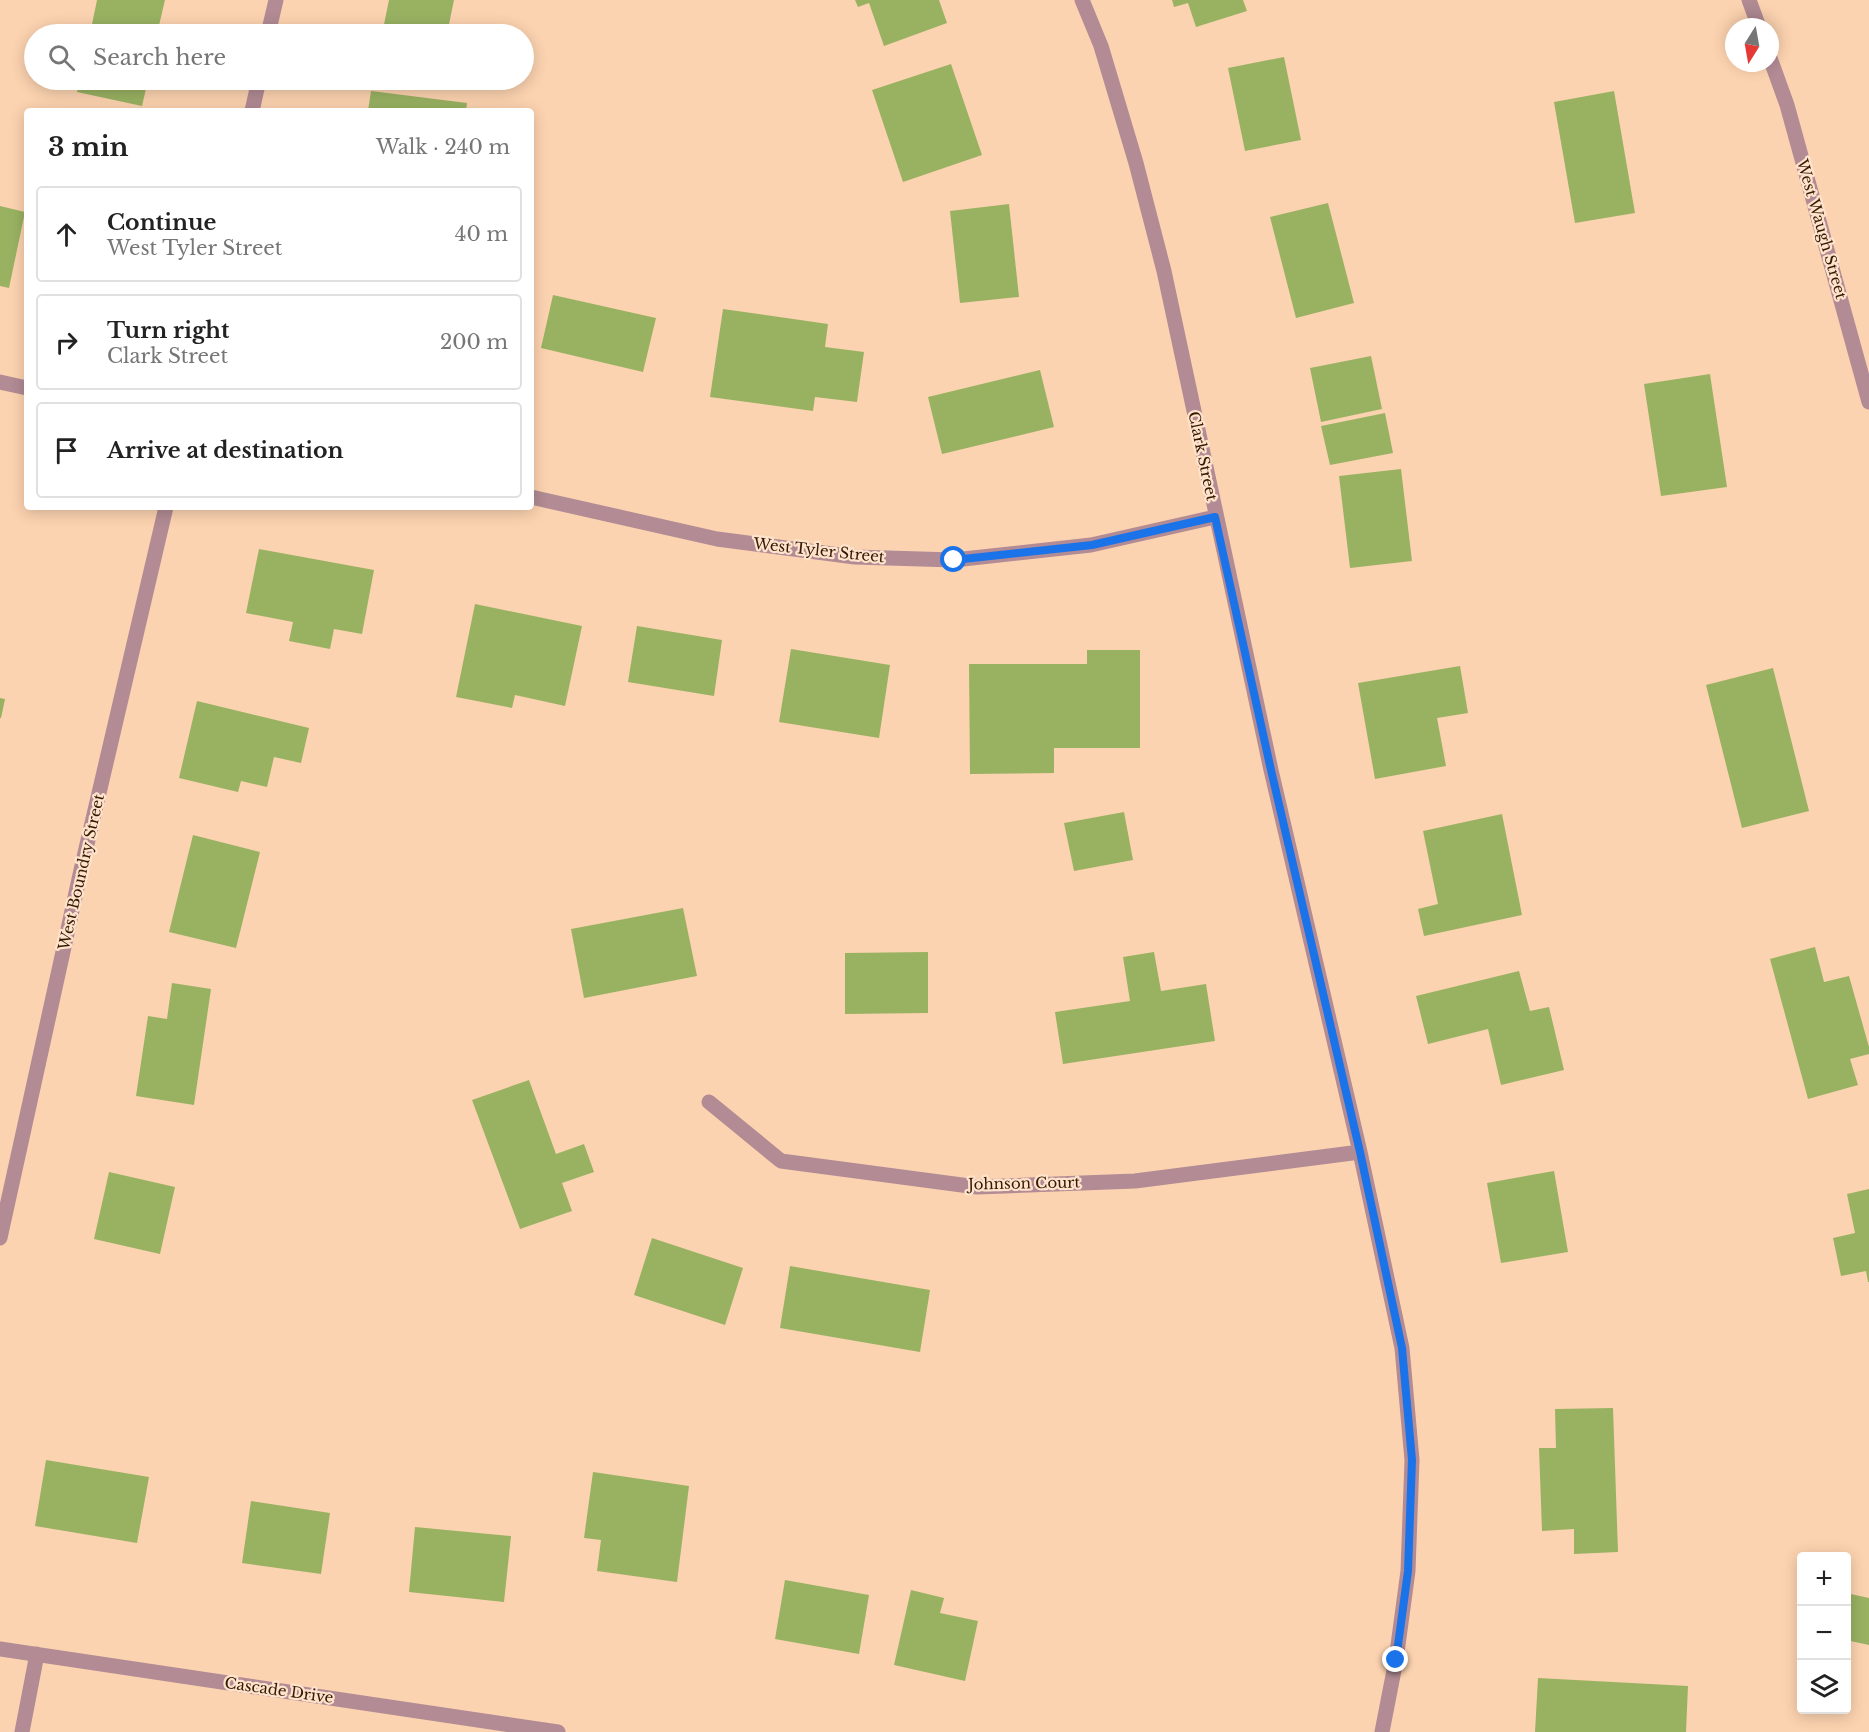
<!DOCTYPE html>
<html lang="en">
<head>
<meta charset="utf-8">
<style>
	:root { --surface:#fff; --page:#f6f6f6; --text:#222; --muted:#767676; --line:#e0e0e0 }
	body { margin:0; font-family:"Libre Baskerville",serif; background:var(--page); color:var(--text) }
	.controls { position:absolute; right:18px; bottom:18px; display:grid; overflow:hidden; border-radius:6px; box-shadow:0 3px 15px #0003 }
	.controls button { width:54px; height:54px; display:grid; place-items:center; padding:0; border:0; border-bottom:2px solid var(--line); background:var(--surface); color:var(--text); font:30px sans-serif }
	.compass { position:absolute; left:1725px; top:18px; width:54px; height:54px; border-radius:50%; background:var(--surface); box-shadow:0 3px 15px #0003; rotate:191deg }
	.stop { position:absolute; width:18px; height:18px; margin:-14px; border:4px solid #1a73e8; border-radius:50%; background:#fff }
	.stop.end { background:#1a73e8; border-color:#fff; box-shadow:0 2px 6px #0008 }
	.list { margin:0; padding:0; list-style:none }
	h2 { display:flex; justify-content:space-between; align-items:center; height:78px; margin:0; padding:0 24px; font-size:26px }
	h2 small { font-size:20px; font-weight:400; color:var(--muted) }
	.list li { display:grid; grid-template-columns:39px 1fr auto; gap:18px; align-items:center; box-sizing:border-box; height:96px; margin:0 12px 12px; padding:0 12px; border:2px solid var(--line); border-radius:6px }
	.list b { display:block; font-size:22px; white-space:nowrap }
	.list p { margin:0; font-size:20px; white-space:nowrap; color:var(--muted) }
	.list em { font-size:20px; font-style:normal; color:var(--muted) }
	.icon { flex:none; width:33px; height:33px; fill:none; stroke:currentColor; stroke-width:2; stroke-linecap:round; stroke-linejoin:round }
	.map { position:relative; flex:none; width:1869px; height:1732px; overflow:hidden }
	.search { position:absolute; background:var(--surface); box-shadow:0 3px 15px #0003; left:24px; top:24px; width:510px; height:66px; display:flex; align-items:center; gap:15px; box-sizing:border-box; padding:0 21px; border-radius:33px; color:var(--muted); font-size:22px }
	.panel { position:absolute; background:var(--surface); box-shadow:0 3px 15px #0003; left:24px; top:108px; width:510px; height:402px; border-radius:6px }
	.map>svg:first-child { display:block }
	.building { fill:#99b262 }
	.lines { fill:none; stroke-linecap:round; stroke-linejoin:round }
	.minor { stroke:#b28b94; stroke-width:15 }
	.route { stroke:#1a73e8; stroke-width:8 }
	.labels { text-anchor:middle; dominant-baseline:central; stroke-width:4.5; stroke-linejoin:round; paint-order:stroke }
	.street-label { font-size:15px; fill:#331a01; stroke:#ffe3cc }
</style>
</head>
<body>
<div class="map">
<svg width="1869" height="1732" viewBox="0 0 1869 1732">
	<rect width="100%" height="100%" fill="#fcd3b0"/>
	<path class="building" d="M97,0H165L157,34H90Z
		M389,0H454L447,34H382Z
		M855,0H939L947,23L884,46L869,3L858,7Z
		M1172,0H1243L1247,11L1196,27L1188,3L1174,7Z
		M1284,57L1301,140L1245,151L1228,68Z
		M951,64L982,155L903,182L872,90Z
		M80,80H148L142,106L77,92Z
		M371,91L467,103L466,111H368Z
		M1614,91L1635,213L1575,223L1554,102Z
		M1328,203L1354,303L1296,318L1270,217Z
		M1009,204L1019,297L960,303L950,211Z
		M0,206L25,212L9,288L0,286Z
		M553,295L656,318L643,372L541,348Z
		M723,309L828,324L825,347L864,352L857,402L815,397L813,411L710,397Z
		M1371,356L1382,409L1321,422L1310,368Z
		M1040,370L1054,427L942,454L928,397Z
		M1710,374L1727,487L1661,496L1644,384Z
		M1385,413L1393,453L1330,465L1321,426Z
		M1401,469L1412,561L1350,568L1339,476Z
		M259,549L374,570L362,634L334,629L330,649L289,641L293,622L246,613Z
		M475,604L582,626L565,706L515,695L512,708L456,697Z
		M637,626L722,640L714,696L628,682Z
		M791,649L890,665L879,738L779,722Z
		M1087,650H1140V748H1054V773L970,774L969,664H1087Z
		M1460,666L1468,713L1437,718L1446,766L1375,779L1358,683Z
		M1773,668L1809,811L1742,828L1706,685Z
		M0,698L5,699L1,718H0Z
		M197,701L309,728L301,763L274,757L267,787L241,781L238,792L179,778Z
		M1124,812L1133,860L1074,871L1064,823Z
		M1502,814L1522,915L1424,936L1418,909L1438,904L1423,831Z
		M193,835L260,852L236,948L169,932Z
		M683,908L697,976L584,998L571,929Z
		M1815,947L1824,982L1849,976L1869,1047V1054L1850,1059L1858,1085L1808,1099L1770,959Z
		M928,952V1013L845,1014V953Z
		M1154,952L1161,991L1206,984L1215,1041L1063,1064L1055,1012L1130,1001L1123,957Z
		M1519,971L1530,1011L1549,1007L1564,1070L1501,1085L1488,1029L1428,1044L1416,996Z
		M172,983L211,989L194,1105L136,1096L148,1016L167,1019Z
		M529,1080L556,1154L584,1144L594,1172L562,1183L572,1211L520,1229L472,1100Z
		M1554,1171L1568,1252L1501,1263L1487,1183Z
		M109,1172L175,1187L160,1254L94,1239Z
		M1869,1189V1282H1868L1866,1271L1841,1276L1833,1238L1855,1233L1847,1194Z
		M652,1238L743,1268L725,1325L634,1295Z
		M790,1266L930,1290L920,1352L780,1328Z
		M1613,1408L1618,1552L1574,1554V1529L1542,1531L1539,1448H1556L1555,1409Z
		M46,1460L149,1477L137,1543L35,1526Z
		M593,1472L689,1486L677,1582L597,1571L601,1540L584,1538Z
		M251,1501L330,1513L321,1574L242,1563Z
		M415,1527L511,1536L504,1602L409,1592Z
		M785,1580L869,1595L859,1654L775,1639Z
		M911,1590L944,1598L940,1613L978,1621L965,1681L894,1665Z
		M1846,1593L1869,1598V1645L1846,1640Z
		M1538,1678L1688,1686L1686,1732H1535Z"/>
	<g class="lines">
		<path class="minor" d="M1082,0L1101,46L1136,163L1164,271L1271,770L1360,1152L1402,1348L1412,1460L1408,1571L1396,1660L1382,1732
			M1749,0L1759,27
			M268,34L276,0
			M1770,58L1787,105L1869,402
			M252,111L259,80
			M0,382L27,388
			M531,497L717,539L855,557L954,560L1091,545L1215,517
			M709,1102L781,1161L977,1187L1135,1181L1360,1152
			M0,1238L81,870L166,507
			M0,1649L558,1732
			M22,1732L37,1654"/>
	</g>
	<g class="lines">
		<path class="route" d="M954,560L1092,545L1215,517L1271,770L1360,1152L1402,1348L1412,1460L1408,1571L1396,1660"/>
	</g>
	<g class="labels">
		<g class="street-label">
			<text transform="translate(1822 229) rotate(74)">West Waugh Street</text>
			<text transform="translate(1203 456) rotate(78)">Clark Street</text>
			<text transform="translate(819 550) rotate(6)">West Tyler Street</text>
			<text transform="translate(81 872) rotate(-77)">West Boundry Street</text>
			<text transform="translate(1024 1183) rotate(-1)">Johnson Court</text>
			<text transform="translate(279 1690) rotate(8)">Cascade Drive</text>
		</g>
	</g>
</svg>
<div class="controls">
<button>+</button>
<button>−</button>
<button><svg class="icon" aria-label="layers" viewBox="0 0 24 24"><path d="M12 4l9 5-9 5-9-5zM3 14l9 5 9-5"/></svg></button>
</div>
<svg class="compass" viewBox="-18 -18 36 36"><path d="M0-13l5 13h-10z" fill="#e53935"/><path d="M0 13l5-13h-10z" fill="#767676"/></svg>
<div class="stop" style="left:954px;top:560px"></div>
<div class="stop end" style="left:1396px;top:1660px"></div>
<div class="search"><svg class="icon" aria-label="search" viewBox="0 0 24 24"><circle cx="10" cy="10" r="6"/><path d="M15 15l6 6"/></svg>Search here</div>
<section class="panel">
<h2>3 min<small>Walk · 240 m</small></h2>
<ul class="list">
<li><svg class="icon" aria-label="ahead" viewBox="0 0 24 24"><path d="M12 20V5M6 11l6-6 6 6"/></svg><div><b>Continue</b><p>West Tyler Street</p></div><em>40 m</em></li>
<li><svg class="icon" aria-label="right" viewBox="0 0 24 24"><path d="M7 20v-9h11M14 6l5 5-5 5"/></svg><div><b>Turn right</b><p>Clark Street</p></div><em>200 m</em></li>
<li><svg class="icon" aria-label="arrive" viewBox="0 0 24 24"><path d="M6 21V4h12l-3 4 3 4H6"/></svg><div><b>Arrive at destination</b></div></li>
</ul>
</section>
</div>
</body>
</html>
